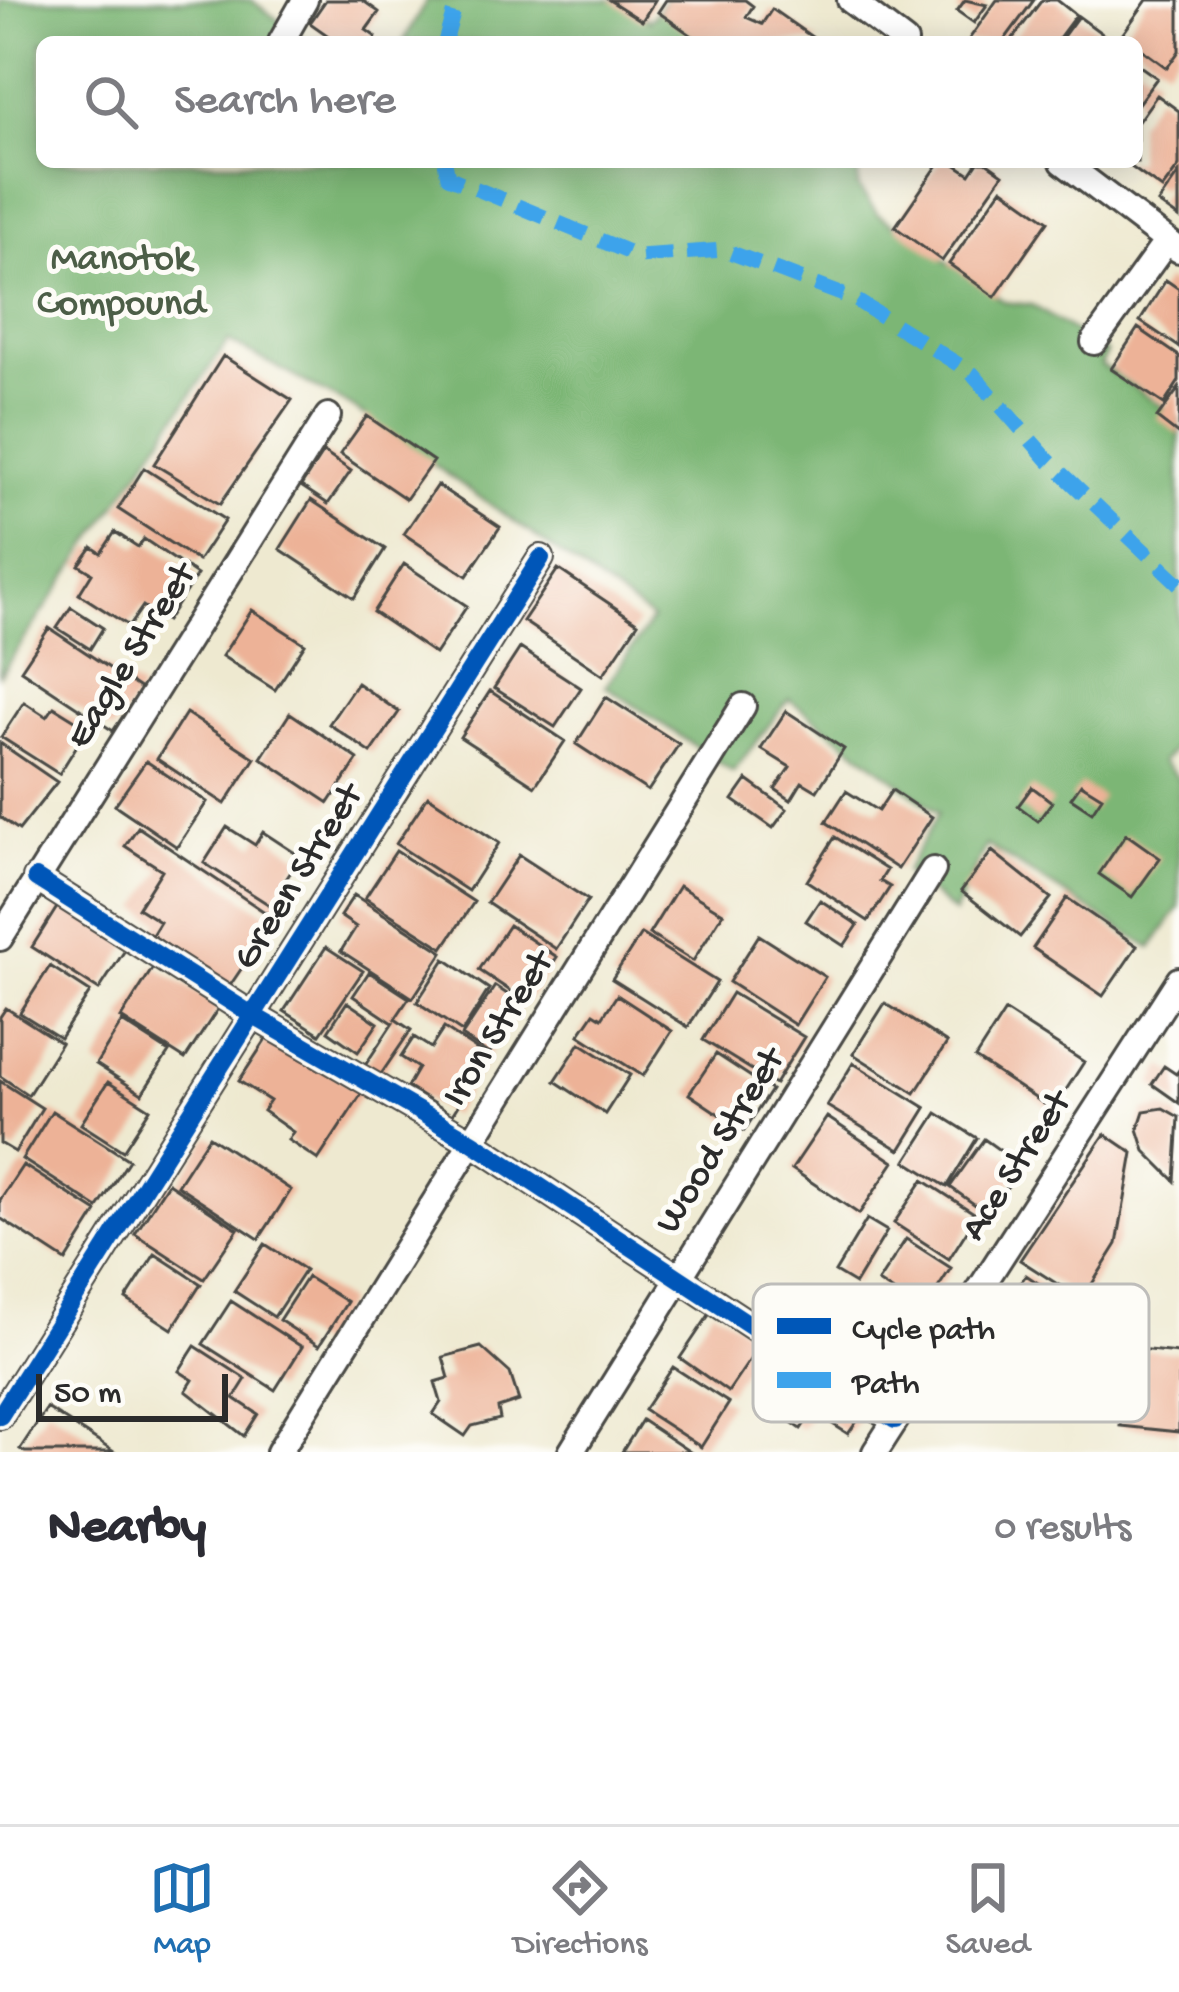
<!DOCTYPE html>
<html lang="en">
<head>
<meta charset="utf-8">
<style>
	:root { --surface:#fff; --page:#f2f2f3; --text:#2b2b33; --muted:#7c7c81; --line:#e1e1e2; --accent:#1f6fb2 }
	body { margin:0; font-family:"Gochi Hand",sans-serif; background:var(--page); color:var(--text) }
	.scale { position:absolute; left:36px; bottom:30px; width:192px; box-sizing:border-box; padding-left:12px; border:6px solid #2b2b2b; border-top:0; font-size:33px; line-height:42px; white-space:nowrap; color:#2b2b2b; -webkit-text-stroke:9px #fdfcf7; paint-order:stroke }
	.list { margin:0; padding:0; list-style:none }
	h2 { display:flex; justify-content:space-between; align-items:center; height:156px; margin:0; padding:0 48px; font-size:51px }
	h2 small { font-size:39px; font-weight:400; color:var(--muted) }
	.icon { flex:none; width:66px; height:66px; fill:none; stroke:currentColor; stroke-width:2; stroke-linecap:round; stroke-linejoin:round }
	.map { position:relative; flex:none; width:1179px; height:1452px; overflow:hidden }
	.search { position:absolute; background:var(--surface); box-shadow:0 6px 30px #0003; left:36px; right:36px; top:36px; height:132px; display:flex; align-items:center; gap:30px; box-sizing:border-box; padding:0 42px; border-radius:18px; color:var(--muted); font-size:45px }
	.sheet { height:372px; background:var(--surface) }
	nav { display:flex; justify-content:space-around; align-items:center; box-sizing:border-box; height:168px; border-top:3px solid var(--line); background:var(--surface); font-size:33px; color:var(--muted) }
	nav a { display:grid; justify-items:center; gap:6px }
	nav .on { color:var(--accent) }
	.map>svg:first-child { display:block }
	.forest { fill:#7bb675; stroke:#537050; stroke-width:3 }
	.building { fill:#edb297 }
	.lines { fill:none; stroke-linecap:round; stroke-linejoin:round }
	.street-casing { stroke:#484844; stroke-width:30 }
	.street { stroke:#fff; stroke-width:24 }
	.quiet { stroke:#3ea3eb; stroke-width:15; stroke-dasharray:30 15; stroke-linecap:butt }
	.cycleway-casing { stroke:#fdfcf7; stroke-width:26 }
	.cycleway { stroke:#0057b8; stroke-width:18 }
	.labels { text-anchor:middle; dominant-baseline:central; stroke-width:10; stroke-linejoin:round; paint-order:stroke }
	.park-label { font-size:39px; fill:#4c5e47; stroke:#fdfcf7 }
	.street-label { font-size:39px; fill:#2b2b2b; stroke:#fdfcf7 }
	.key { fill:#fdfcf7; stroke:#bebdba; stroke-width:3 }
	.key-label { font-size:33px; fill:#2b2b2b }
</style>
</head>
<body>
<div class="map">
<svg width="1179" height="1452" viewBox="0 0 1179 1452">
	<rect width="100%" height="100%" fill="#fdfcf7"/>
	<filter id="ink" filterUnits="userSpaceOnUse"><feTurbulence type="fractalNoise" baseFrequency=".00833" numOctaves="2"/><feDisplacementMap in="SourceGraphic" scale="24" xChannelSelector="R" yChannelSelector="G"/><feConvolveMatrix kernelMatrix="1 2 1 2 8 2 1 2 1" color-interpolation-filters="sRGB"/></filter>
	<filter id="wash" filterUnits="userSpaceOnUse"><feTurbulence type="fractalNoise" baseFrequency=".004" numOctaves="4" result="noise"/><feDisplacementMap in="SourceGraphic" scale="48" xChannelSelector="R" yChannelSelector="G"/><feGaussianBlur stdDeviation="2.7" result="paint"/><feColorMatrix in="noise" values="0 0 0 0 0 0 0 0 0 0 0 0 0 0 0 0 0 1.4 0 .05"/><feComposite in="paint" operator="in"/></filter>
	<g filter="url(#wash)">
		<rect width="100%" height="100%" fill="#eee9d0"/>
		<path class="forest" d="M0,0H251L308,42H42V162H858V187L877,213L1005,302L1032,305L1106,352L1101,365L1179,418V743L1162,762L1179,779V908L1151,948L986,845L954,913L905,872L939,813L789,699L733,772L606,686L652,619L352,407L228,341L0,675Z
			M427,0H622L650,21L666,0L744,42H403Z"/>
		<g id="blocks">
			<path class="building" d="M326,0H362L379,12L366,30L376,37L373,42H337L310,23Z
				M609,0H655L642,21Z
				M666,0H745L753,6L746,17L762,24L772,9L819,42H701L658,12Z
				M965,0L987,5L974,23L957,11Z
				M997,0H1034L1003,42H967Z
				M1042,0H1057L1076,15L1056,42H1010Z
				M1147,0H1179V51L1167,68L1122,35Z
				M1078,16L1108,38L1105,42H1059Z
				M1137,64L1157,78L1137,105Z
				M1157,95L1179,111V166L1162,189L1124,162H1137V123Z
				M940,162H952L970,174L978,162H986L1003,174L942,261L895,227Z
				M1179,173V218L1158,203Z
				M1002,188L1048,221L995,297L949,264Z
				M1166,280L1179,289V347L1140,321Z
				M1138,328L1179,356V381L1164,404L1111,369Z
				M223,356L292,400L220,504L154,464Z
				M1179,388V435L1157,418Z
				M367,416L433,461L406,499L340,454Z
				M323,452L351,471L328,504L301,486Z
				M144,468L225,520L198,561L118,509Z
				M437,485L500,527L467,576L404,534Z
				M311,500L385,549L354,598L280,549Z
				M115,532L138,547L144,539L197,575L166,621L143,606L129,626L79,594L92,573L79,565L92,547L101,553Z
				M404,564L467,606L435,654L373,612Z
				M558,569L638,623L603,675L523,621Z
				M71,607L103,628L90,649L57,628Z
				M252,610L305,644L275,690L222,656Z
				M49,628L141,689L113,731L21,670Z
				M520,648L581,688L555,727L494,688Z
				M357,683L399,712L371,753L329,724Z
				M490,691L565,741L535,786L460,737Z
				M606,697L679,744L648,791L576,744Z
				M24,702L47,717L54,707L88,728L59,774L1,737Z
				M786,711L844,749L817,791L802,782L791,800L775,789L790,767L761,749Z
				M186,713L255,758L225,804L157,759Z
				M290,713L358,759L329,803L261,758Z
				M0,743L57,782L19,830L0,817Z
				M146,761L207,802L177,847L115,805Z
				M747,780L787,809L773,828L733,800Z
				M1081,784L1102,797L1092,812L1071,798Z
				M1032,787L1052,802L1038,821L1018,806Z
				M892,790L932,817L898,869L826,822L846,791L878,811Z
				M428,796L499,843L468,891L396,844Z
				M138,827L275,919L229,987L152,935L160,922L138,908L162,870L125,846Z
				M227,827L255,845L263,832L301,857L280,888L296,899L285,915L204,863Z
				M1126,834L1160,858L1132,897L1099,874Z
				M835,837L887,870L880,881L890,887L868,921L807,881Z
				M396,851L474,902L443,948L365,898Z
				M992,851L1051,898L1020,937L961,891Z
				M519,855L588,900L556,949L487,903Z
				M679,886L723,913L693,961L649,934Z
				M354,895L443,952L413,998L341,951L356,927L340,916Z
				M1067,898L1137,946L1103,996L1033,948Z
				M820,900L858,925L844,946L806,921Z
				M61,901L129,944L99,990L32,947Z
				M509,925L557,957L527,1002L479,970Z
				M641,934L717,982L688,1027L612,979Z
				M759,935L825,977L795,1025L729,982Z
				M326,947L363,971L320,1034L284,1011Z
				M445,959L489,989L462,1032L417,1002Z
				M50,966L90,992L60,1038L20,1013Z
				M154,966L219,1007L185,1059L121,1018Z
				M369,972L409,998L395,1019L411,1030L377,1080L362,1070L393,1023L353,996Z
				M495,986L522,1004L489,1054L462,1036Z
				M732,993L804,1037L775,1084L703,1040Z
				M617,995L672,1031L643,1076L579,1035L594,1013L602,1018Z
				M347,1002L378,1023L358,1052L328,1031Z
				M885,1003L947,1043L915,1093L853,1054Z
				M6,1008L61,1043L28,1095L0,1076V1017Z
				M1005,1011L1084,1062L1053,1110L975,1058Z
				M122,1022L169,1052L142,1094L96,1064Z
				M444,1028L488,1057L452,1115L407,1087L418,1068L401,1057L414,1037L431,1048Z
				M271,1032L362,1093L318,1160L288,1140L293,1132L263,1111L270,1101L239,1081Z
				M580,1043L630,1075L605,1114L555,1081Z
				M716,1054L771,1090L744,1131L689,1094Z
				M853,1063L926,1108L900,1150L827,1106Z
				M1164,1066L1176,1074L1179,1070V1103L1152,1084Z
				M0,1081L42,1108L15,1152L0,1143Z
				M108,1082L150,1109L123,1151L81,1124Z
				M1163,1108L1179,1117L1175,1181L1145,1151L1138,1129L1144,1111Z
				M52,1111L129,1160L98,1208L22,1159Z
				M937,1113L977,1138L947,1187L906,1161Z
				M827,1117L894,1162L859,1214L792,1169Z
				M1105,1134L1133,1153L1117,1244L1082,1300L1020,1260Z
				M209,1136L291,1190L259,1239L177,1185Z
				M984,1139L1022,1166L988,1214L950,1187Z
				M23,1165L97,1212L66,1261L0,1218V1200Z
				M923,1180L977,1215L949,1259L894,1223Z
				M168,1183L238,1229L204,1279L135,1234Z
				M867,1219L887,1231L855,1284L835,1272Z
				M906,1239L951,1268L923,1311L878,1282Z
				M265,1244L305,1270L274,1317L234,1291Z
				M155,1254L201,1284L172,1329L126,1299Z
				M1026,1275L1094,1321L1071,1354L1004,1307Z
				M307,1277L347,1302L319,1346L279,1320Z
				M231,1301L302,1347L275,1390L203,1344Z
				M713,1309L762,1342L728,1392L680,1358Z
				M195,1346L246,1379L234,1398L258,1414L244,1436L186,1391L193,1380L179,1371Z
				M481,1347L510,1373L519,1401L498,1408L500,1419L472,1426L465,1436L433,1414L441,1402L435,1382L449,1378L443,1357Z
				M1128,1348L1179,1353V1432L1120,1426Z
				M791,1355L832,1383L801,1429L760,1400Z
				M673,1367L729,1403L701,1447L644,1410Z
				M844,1392L867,1407L848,1434L825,1419Z
				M47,1408L114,1452H25L20,1449Z
				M642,1420L690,1452H622Z"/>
		</g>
	</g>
	<g filter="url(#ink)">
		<use href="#blocks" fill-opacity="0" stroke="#484844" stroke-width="3"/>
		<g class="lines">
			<defs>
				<path id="street" d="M850,0L905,42
					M281,42L305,0
					M1063,162L1179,250
					M1094,342L1167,241
					M36,878L252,1015L472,1142L895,1420
					M0,938L328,416
					M0,1416L541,558
					M279,1452L743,706
					M571,1452L933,870
					M875,1452L1179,980"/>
			</defs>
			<use href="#street" class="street-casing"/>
			<use href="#street" class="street"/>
			<path class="quiet" d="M445,42L457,0
				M445,162L448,177L638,256L724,250L854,299L972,373L1048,460L1179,584"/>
			<defs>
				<path id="cycleway" d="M36,878L252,1015L472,1142L895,1420
					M0,1416L541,558"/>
			</defs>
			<use href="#cycleway" class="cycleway-casing"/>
			<use href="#cycleway" class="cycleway"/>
		</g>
	</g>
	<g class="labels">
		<g class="park-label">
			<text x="121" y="261">Manotok<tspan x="121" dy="45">Compound</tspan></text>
		</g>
		<g class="street-label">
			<text transform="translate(133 657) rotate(-58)">Eagle Street</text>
			<text transform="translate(300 878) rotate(-58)">Green Street</text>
			<text transform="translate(500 1030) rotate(-58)">Iron Street</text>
			<text transform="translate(722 1142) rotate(-58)">Wood Street</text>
			<text transform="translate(1018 1167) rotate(-57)">Ace Street</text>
		</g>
	</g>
	<rect x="753" y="1284" width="396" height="138" rx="18" class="key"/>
	<rect x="777" y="1318" width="54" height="16" fill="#0057b8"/>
	<rect x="777" y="1372" width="54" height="16" fill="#3ea3eb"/>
	<g class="key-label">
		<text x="852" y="1338">Cycle path</text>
		<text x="852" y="1392">Path</text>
	</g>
</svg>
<div class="scale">50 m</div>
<div class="search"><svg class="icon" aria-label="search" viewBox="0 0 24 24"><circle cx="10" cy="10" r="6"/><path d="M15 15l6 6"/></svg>Search here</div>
</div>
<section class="sheet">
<h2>Nearby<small>0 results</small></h2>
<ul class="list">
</ul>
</section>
<nav>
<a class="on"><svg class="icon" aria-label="map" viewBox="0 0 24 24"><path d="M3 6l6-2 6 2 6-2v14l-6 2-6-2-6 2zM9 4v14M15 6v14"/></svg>Map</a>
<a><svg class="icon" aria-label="directions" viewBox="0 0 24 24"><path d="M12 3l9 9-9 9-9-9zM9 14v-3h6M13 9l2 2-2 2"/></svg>Directions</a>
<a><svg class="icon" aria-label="saved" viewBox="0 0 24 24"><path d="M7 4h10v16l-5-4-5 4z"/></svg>Saved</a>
</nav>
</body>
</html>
